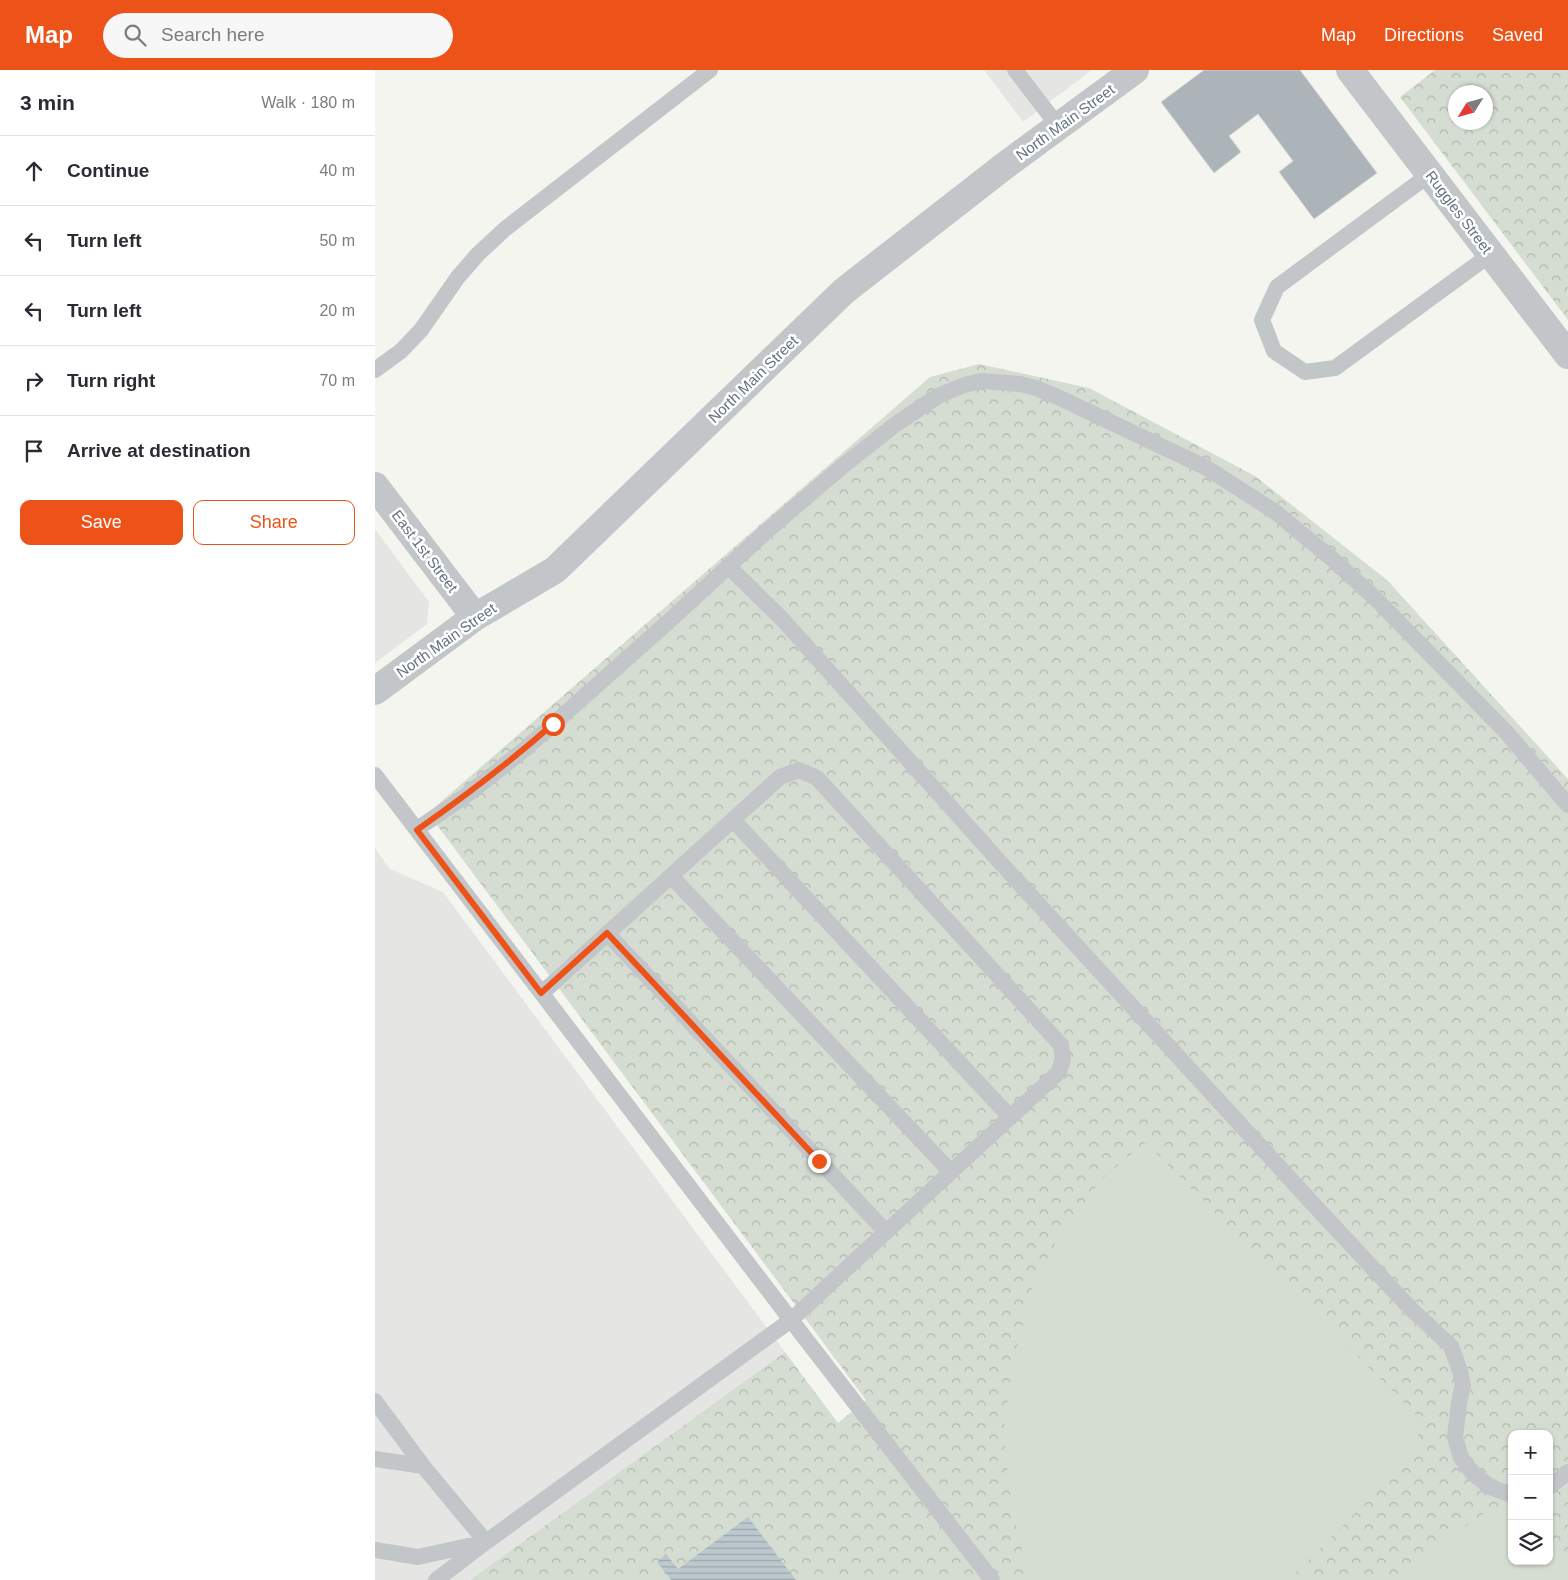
<!DOCTYPE html>
<html lang="en">
<head>
<meta charset="utf-8">
<style>
	:root { --surface:#fff; --page:#f7f7f7; --text:#2b2b33; --muted:#7c7c81; --line:#e1e1e2; --accent:#ed5218 }
	body { margin:0; font-family:Helvetica,sans-serif; background:var(--page); color:var(--text) }
	.controls { position:absolute; right:15px; bottom:15px; display:grid; overflow:hidden; border-radius:10px; box-shadow:0 1px 4px #0004 }
	.controls button { width:45px; height:45px; display:grid; place-items:center; padding:0; border:0; border-bottom:1px solid var(--line); background:var(--surface); color:var(--text); font:25px sans-serif }
	.compass { position:absolute; left:1073px; top:15px; width:45px; height:45px; border-radius:50%; background:var(--surface); box-shadow:0 1px 4px #0004; rotate:233deg }
	.stop { position:absolute; width:15px; height:15px; margin:-11px; border:4px solid #ed5218; border-radius:50%; background:#fff }
	.stop.end { background:#ed5218; border-color:#fff; box-shadow:0 1px 5px #0008 }
	.list { margin:0; padding:0; list-style:none }
	h2 { display:flex; justify-content:space-between; align-items:center; height:65px; margin:0; padding:0 20px; font-size:21px }
	h2 small { font-size:16px; font-weight:400; color:var(--muted) }
	.list li { display:grid; grid-template-columns:32px 1fr auto; gap:15px; align-items:center; box-sizing:border-box; height:70px; padding:0 20px; border-top:1px solid var(--line) }
	.list b { display:block; font-size:19px; white-space:nowrap }
	.list em { font-size:16px; font-style:normal; color:var(--muted) }
	.actions { display:flex; gap:10px; padding:15px 20px }
	.actions a { flex:1; padding:11px 0; border:1px solid var(--accent); border-radius:10px; text-align:center; font-size:18px; color:var(--accent) }
	.actions .main { background:var(--accent); color:#fff }
	.icon { flex:none; width:28px; height:28px; fill:none; stroke:currentColor; stroke-width:2; stroke-linecap:round; stroke-linejoin:round }
	.map { position:relative; flex:none; width:1193px; height:1510px; overflow:hidden }
	header { display:flex; align-items:center; gap:30px; box-sizing:border-box; height:70px; padding:0 25px; background:var(--accent); color:#fff }
	header strong { font-size:24px }
	nav { display:flex; gap:28px; margin-inline-start:auto; font-size:18px }
	.search { width:350px; height:45px; background:var(--page); display:flex; align-items:center; gap:12px; box-sizing:border-box; padding:0 18px; border-radius:28px; color:var(--muted); font-size:19px }
	main { display:flex }
	aside { flex:1; background:var(--surface) }
	.map>svg:first-child { display:block }
	.built { fill:#e5e6e4 }
	.forest { fill:url(#forest-crowns); fill-rule:evenodd }
	.pitch { fill:#d5dcd1 }
	.water { fill:url(#water-rules) }
	.building { fill:#acb3b9; stroke:#d6d6d3 }
	.lines { fill:none; stroke-linecap:round; stroke-linejoin:round }
	.lane { stroke:#c2c6c9; stroke-width:16 }
	.street { stroke:#c2c6c9; stroke-width:28 }
	.route { stroke:#ed5218; stroke-width:6 }
	.labels { text-anchor:middle; dominant-baseline:central; stroke-width:5; stroke-linejoin:round; paint-order:stroke }
	.street-label { font-size:15px; fill:#627383; stroke:#fff }
</style>
</head>
<body>
<header>
<strong>Map</strong>
<div class="search"><svg class="icon" aria-label="search" viewBox="0 0 24 24"><circle cx="10" cy="10" r="6"/><path d="M15 15l6 6"/></svg>Search here</div>
<nav><a>Map</a><a>Directions</a><a>Saved</a></nav>
</header>
<main>
<aside>
<h2>3 min<small>Walk · 180 m</small></h2>
<ul class="list">
<li><svg class="icon" aria-label="ahead" viewBox="0 0 24 24"><path d="M12 20V5M6 11l6-6 6 6"/></svg><div><b>Continue</b></div><em>40 m</em></li>
<li><svg class="icon" aria-label="left" viewBox="0 0 24 24"><path d="M17 20v-9H6M10 6l-5 5 5 5"/></svg><div><b>Turn left</b></div><em>50 m</em></li>
<li><svg class="icon" aria-label="left" viewBox="0 0 24 24"><path d="M17 20v-9H6M10 6l-5 5 5 5"/></svg><div><b>Turn left</b></div><em>20 m</em></li>
<li><svg class="icon" aria-label="right" viewBox="0 0 24 24"><path d="M7 20v-9h11M14 6l5 5-5 5"/></svg><div><b>Turn right</b></div><em>70 m</em></li>
<li><svg class="icon" aria-label="arrive" viewBox="0 0 24 24"><path d="M6 21V4h12l-3 4 3 4H6"/></svg><div><b>Arrive at destination</b></div></li>
</ul>
<div class="actions"><a class="main">Save</a><a>Share</a></div>
</aside>
<div class="map">
<svg width="1193" height="1510" viewBox="0 0 1193 1510">
	<defs>
		<pattern id="forest-crowns" width="20" height="18" patternUnits="userSpaceOnUse" patternTransform="scale(1.25)"><rect width="20" height="18" fill="#d5dcd1"/><path d="M2 6a3 3 0 1 1 6 0M12 15a3 3 0 1 1 6 0" fill="none" stroke="#b0b7af"/></pattern>
		<pattern id="water-rules" width="6" height="5" patternUnits="userSpaceOnUse" patternTransform="scale(1.25)"><rect width="6" height="5" fill="#bcc8cd"/><path d="M0 2.5h6" fill="none" stroke="#9ca7ac"/></pattern>
	</defs>
	<rect width="100%" height="100%" fill="#f5f5f0"/>
	<path class="built" d="M609,0H717L648,52Z
		M0,459L54,532L52,554L0,593Z
		M0,778L15,799L68,822L410,1282L95,1510H0Z"/>
	<path class="forest" d="M1060,0H1193V250L1025,27ZM1080,22H1110V52H1080Z
		M604,294L714,318L880,406L1012,510L1193,709V1510H95L410,1282L463,1353L491,1330L53,743L555,307ZM1137,1364H1174V1491H1137Z"/>
	<path class="pitch" d="M770,1072L1044,1348L1042,1382L913,1510H655L653,1506L638,1443L628,1365L637,1299L656,1220L685,1164L728,1108Z
		M1118,1436L1137,1439V1491H1174V1469L1193,1494V1510H1020Z"/>
	<path class="water" d="M373,1447L421,1510H296L282,1492L291,1484L303,1499Z"/>
	<path class="building" d="M829,0H925L1002,103L939,149L904,102L918,91L883,44L854,66L866,82L839,103L786,32Z"/>
	<g class="lines">
		<path class="lane" d="M640,0L683,56
			M1055,104L902,217L887,250L899,281L930,302L960,298L1116,184
			M0,300L26,281L46,260L83,207L103,184L130,159L335,0
			M353,496L407,549L634,802L939,1135L1036,1239L1076,1276L1085,1301L1088,1315L1084,1333L1080,1367L1086,1388L1097,1402L1115,1417L1137,1425
			M0,705L416,1250L111,1472L43,1487L0,1480
			M358,750L635,1047
			M42,759L89,727L149,680L293,552L393,460L469,395L521,354L563,326L589,315L606,311L645,314L661,318L687,329L830,397L899,441L955,487L1001,529L1132,663L1193,735
			M296,806L576,1102
			M232,863L511,1162
			M167,923L405,707L424,700L442,708L686,975L688,989L684,1002L416,1250L617,1510
			M0,1331L48,1396L111,1472L61,1510
			M0,1389L48,1396
			M1174,1417L1193,1402"/>
		<path class="street" d="M975,0L1193,285
			M0,416L100,547
			M0,621L100,547L180,500L469,221L628,97L760,0"/>
	</g>
	<g class="lines">
		<path class="route" d="M178,654C135,692 89,727 42,760L166,923L232,863L444,1091"/>
	</g>
	<g class="labels">
		<g class="street-label">
			<text transform="translate(690 52) rotate(-36)">North Main Street</text>
			<text transform="translate(1084 142) rotate(53)">Ruggles Street</text>
			<text transform="translate(378 309) rotate(-44)">North Main Street</text>
			<text transform="translate(50 481) rotate(53)">East 1st Street</text>
			<text transform="translate(71 570) rotate(-35)">North Main Street</text>
		</g>
	</g>
</svg>
<div class="controls">
<button>+</button>
<button>−</button>
<button><svg class="icon" aria-label="layers" viewBox="0 0 24 24"><path d="M12 4l9 5-9 5-9-5zM3 14l9 5 9-5"/></svg></button>
</div>
<svg class="compass" viewBox="-18 -18 36 36"><path d="M0-13l5 13h-10z" fill="#e53935"/><path d="M0 13l5-13h-10z" fill="#7c7c81"/></svg>
<div class="stop" style="left:178px;top:654px"></div>
<div class="stop end" style="left:444px;top:1091px"></div>
</div>
</main>
</body>
</html>
